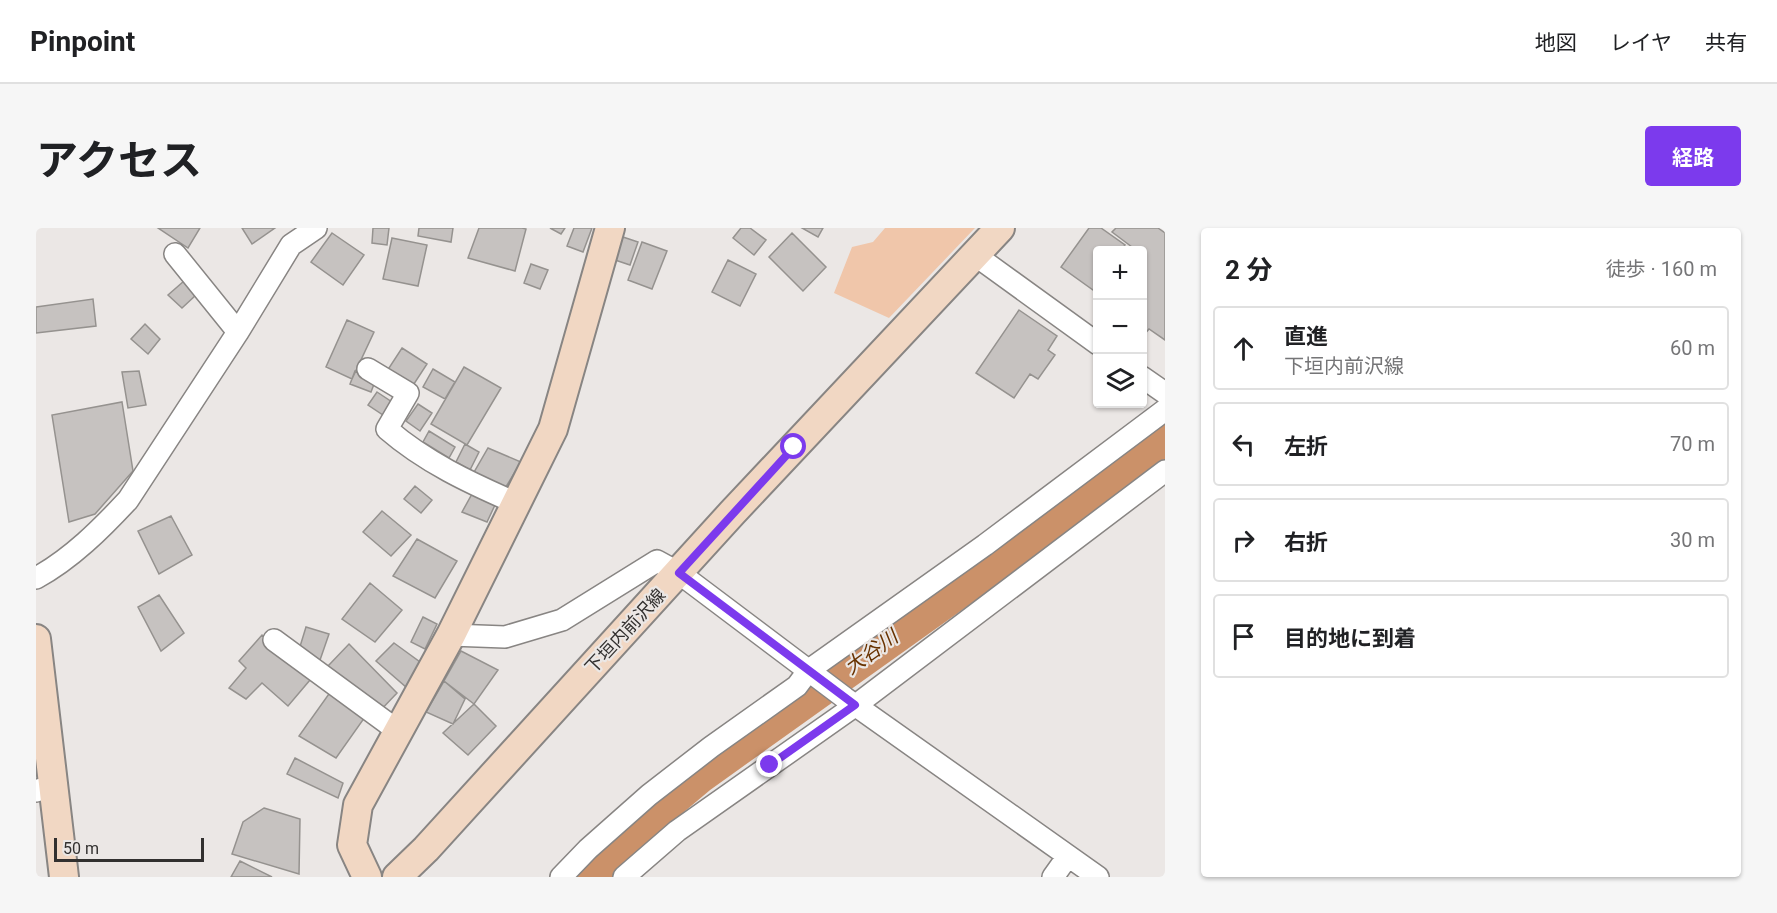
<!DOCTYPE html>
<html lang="ja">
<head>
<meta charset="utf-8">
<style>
	:root { --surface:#fff; --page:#f6f6f6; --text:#202124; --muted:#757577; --line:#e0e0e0; --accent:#7c3aed }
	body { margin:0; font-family:Roboto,"Noto Sans JP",sans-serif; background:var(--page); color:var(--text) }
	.controls { position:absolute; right:18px; top:18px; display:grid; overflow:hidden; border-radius:6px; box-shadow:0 2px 4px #0004 }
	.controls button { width:54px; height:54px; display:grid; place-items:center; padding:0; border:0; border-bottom:2px solid var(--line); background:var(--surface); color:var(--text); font:30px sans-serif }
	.scale { position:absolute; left:18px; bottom:15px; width:150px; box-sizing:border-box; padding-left:6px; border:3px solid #32302f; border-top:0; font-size:16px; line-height:21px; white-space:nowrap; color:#32302f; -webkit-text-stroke:4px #ebe7e5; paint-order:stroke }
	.stop { position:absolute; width:18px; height:18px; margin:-14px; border:4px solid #7c3aed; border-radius:50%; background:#fff }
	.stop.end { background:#7c3aed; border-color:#fff; box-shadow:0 2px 6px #0008 }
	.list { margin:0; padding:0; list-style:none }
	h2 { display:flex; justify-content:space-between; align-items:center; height:78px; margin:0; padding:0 24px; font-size:26px }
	h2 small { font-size:20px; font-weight:400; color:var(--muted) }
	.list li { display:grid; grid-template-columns:39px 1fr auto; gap:18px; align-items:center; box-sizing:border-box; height:84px; margin:0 12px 12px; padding:0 12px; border:2px solid var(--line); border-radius:6px }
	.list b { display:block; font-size:22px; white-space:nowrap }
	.list p { margin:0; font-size:20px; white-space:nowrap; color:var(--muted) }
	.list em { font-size:20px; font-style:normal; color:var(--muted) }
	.icon { flex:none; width:33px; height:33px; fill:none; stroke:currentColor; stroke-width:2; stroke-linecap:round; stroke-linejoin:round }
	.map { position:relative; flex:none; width:1129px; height:649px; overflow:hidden; border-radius:6px }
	header { display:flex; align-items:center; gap:36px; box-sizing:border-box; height:84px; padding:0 30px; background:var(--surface); border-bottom:2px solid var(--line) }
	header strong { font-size:28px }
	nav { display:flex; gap:33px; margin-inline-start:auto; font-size:21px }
	.intro { display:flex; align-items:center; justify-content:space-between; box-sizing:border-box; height:144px; padding:0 36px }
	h1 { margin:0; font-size:42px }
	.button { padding:15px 27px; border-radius:6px; background:var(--accent); color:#fff; font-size:21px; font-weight:700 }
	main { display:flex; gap:36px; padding:0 36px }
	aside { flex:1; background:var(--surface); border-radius:6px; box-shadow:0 2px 4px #0004 }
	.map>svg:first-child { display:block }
	.green { fill:#f0c6aa }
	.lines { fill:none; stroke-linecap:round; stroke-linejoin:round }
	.river { stroke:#cb9169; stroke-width:36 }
	.building { fill:#c6c2c0; stroke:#95928f; stroke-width:1.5 }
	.street-casing { stroke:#888583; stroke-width:24 }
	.secondary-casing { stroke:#888583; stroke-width:32 }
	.street { stroke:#fff; stroke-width:21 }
	.secondary { stroke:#f1d7c3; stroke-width:28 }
	.route { stroke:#7c3aed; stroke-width:8 }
	.labels { text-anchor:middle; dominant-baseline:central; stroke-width:4.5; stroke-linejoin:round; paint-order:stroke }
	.street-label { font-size:18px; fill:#32302f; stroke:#ebe7e5 }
	.water-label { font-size:20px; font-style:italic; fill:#683200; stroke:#ebe7e5 }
</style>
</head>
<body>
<header>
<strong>Pinpoint</strong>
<nav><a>地図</a><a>レイヤ</a><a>共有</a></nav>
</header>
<div class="intro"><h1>アクセス</h1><a class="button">経路</a></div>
<main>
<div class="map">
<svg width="1129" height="649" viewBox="0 0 1129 649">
	<rect width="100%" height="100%" fill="#ebe7e5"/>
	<path class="green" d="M849,0H939L853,90L798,65L816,19L837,14Z"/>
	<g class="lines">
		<path class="river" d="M552,649L582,616L664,547L951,342L1129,211"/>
	</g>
	<path class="building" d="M122,0H164L152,20Z
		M206,0H239L216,16Z
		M337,0H353L351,17L336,15Z
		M383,0H417L415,14L382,8Z
		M443,0H486L490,1L479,43L432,30Z
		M514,0H529L525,6Z
		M538,0H556L547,24L531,18Z
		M705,0H714L730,12L718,27L697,10Z
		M766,0H787L782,9Z
		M1053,0H1065L1089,17L1085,22H1062V55L1057,62L1025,39Z
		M1080,0H1122L1129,5V112L1113,101L1106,109V22H1100L1076,4Z
		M296,5L328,27L307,57L275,34Z
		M756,5L790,39L767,63L733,29Z
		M587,9L602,14L594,37L579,32Z
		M356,10L391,17L382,58L347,51Z
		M606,14L631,23L616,61L592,52Z
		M692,32L720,46L704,78L676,64Z
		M495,36L512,42L504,61L488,55Z
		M148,53L160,67L146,80L132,67Z
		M57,71L60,98L0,105V79Z
		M983,82L1021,108L1012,122L1019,127L1002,151L994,146L978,170L940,145Z
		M311,92L338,104L316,151L290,139Z
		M109,96L124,111L112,126L95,111Z
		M366,120L391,136L376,159L351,143Z
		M428,139L465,160L431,217L395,196Z
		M397,141L419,154L409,171L387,159Z
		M103,143L110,177L92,180L86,144Z
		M319,143L340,151L335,164L314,156Z
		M341,164L359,176L350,189L332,177Z
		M86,174L97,243L59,286L33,294L16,187Z
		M382,176L396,185L384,203L370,193Z
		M393,203L419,219L413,230L387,214Z
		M429,216L443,224L434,242L420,234Z
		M452,220L485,234L468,262L437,246Z
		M379,258L396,272L385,285L368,271Z
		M436,266L459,277L451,294L426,284Z
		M346,283L375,307L355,328L327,304Z
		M135,288L156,327L123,346L102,303Z
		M381,311L421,333L399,370L357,348Z
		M334,355L366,382L339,414L306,391Z
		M123,367L148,405L125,423L102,379Z
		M387,389L401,396L389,421L375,414Z
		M270,399L293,406L283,435L262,425Z
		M226,407L274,452L252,478L226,455L210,471L193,460L210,440L203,433Z
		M358,415L384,434L370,459L340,433Z
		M313,416L361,465L341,486L292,438Z
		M425,423L462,442L438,476L408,453Z
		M408,453L429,471L417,496L390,484Z
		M295,463L329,489L300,530L263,508Z
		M438,476L460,498L432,527L407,505Z
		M259,530L307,555L302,570L251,546Z
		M228,580L264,591L263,646L196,626L207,594Z
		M204,633L236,649H195Z"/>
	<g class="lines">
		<defs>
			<path id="street" d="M139,26L202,104
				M939,27L1062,116
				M332,141L372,165L351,201C389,234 434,255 480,275
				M1106,149L1129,165
				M0,350C35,331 65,301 92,272L202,104L255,17L280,0
				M415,407L469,409L526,392L621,333L643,345L809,470L1062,649
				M238,412L362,503
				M0,563L17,557
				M525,649L552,621L613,567L675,519L761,458L773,442L949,317L1129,182
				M588,649L641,603L820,477L1129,243
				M1017,649L1032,628"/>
			<path id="secondary" d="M0,411L28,649
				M331,649L316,617L322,577L415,407L517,201L574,0
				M361,649L390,621L696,285L964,0"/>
		</defs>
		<use href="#street" class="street-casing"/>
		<use href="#secondary" class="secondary-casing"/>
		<use href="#street" class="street"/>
		<use href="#secondary" class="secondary"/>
	</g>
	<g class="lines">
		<path class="route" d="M734,537L819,477L643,345L758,219"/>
	</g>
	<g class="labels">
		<g class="street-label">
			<text transform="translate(589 403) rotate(-47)">下垣内前沢線</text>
		</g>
		<g class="water-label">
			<text transform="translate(835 424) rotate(-36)">大谷川</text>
		</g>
	</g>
</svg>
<div class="controls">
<button>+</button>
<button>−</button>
<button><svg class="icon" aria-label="layers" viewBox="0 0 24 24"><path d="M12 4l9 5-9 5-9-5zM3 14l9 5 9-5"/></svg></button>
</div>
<div class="scale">50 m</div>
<div class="stop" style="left:758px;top:219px"></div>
<div class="stop end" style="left:734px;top:537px"></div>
</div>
<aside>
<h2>2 分<small>徒歩 · 160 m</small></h2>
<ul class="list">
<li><svg class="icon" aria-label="ahead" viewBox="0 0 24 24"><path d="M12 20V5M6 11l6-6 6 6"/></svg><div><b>直進</b><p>下垣内前沢線</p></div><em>60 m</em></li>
<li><svg class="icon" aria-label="left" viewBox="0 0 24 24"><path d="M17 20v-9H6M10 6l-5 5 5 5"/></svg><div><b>左折</b></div><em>70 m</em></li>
<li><svg class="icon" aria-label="right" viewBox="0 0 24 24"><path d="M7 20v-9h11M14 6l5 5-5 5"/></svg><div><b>右折</b></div><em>30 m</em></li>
<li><svg class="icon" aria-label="arrive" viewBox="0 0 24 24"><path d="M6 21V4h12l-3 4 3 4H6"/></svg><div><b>目的地に到着</b></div></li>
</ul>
</aside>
</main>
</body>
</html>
